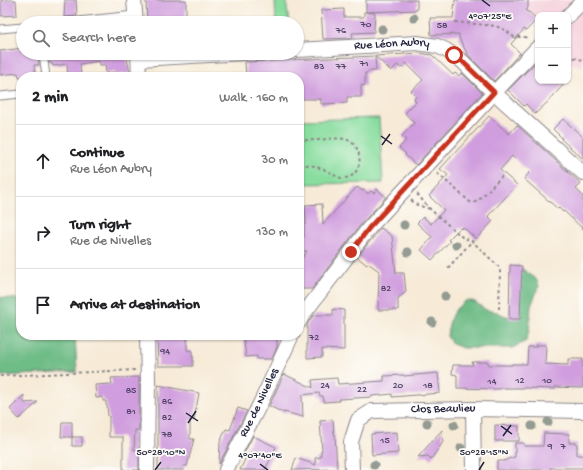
<!DOCTYPE html>
<html lang="en">
<head>
<meta charset="utf-8">
<style>
	:root { --surface:#fff; --page:#f2f2f2; --text:#202124; --muted:#757577; --line:#e0e0e0 }
	body { margin:0; font-family:"Gochi Hand",sans-serif; background:var(--page); color:var(--text) }
	.controls { position:absolute; right:12px; top:12px; display:grid; overflow:hidden; border-radius:8px; box-shadow:0 1px 3px #0004 }
	.controls button { width:36px; height:36px; display:grid; place-items:center; padding:0; border:0; border-bottom:1px solid var(--line); background:var(--surface); color:var(--text); font:20px sans-serif }
	.stop { position:absolute; width:12px; height:12px; margin:-9px; border:3px solid #c8321e; border-radius:50%; background:#fff }
	.stop.end { background:#c8321e; border-color:#fff; box-shadow:0 1px 4px #0008 }
	.list { margin:0; padding:0; list-style:none }
	h2 { display:flex; justify-content:space-between; align-items:center; height:52px; margin:0; padding:0 16px; font-size:17px }
	h2 small { font-size:13px; font-weight:400; color:var(--muted) }
	.list li { display:grid; grid-template-columns:26px 1fr auto; gap:12px; align-items:center; box-sizing:border-box; height:72px; padding:0 16px; border-top:1px solid var(--line) }
	.list b { display:block; font-size:15px; white-space:nowrap }
	.list p { margin:0; font-size:13px; white-space:nowrap; color:var(--muted) }
	.list em { font-size:13px; font-style:normal; color:var(--muted) }
	.icon { flex:none; width:22px; height:22px; fill:none; stroke:currentColor; stroke-width:2; stroke-linecap:round; stroke-linejoin:round }
	.map { position:relative; flex:none; width:583px; height:470px; overflow:hidden }
	.search { position:absolute; background:var(--surface); box-shadow:0 1px 3px #0004; left:16px; top:16px; width:288px; height:44px; display:flex; align-items:center; gap:10px; box-sizing:border-box; padding:0 14px; border-radius:22px; color:var(--muted); font-size:15px }
	.panel { position:absolute; background:var(--surface); box-shadow:0 1px 3px #0004; left:16px; top:72px; width:288px; height:268px; border-radius:16px }
	.map>svg:first-child { display:block }
	.built { fill:#f5cfdb }
	.green { fill:#88dd9f; stroke:#55806d }
	.forest { fill:#6ebc86; stroke:#486f60 }
	.building { fill:#d09ede }
	.lines { fill:none; stroke-linecap:round; stroke-linejoin:round }
	.service-casing { stroke:#8c868a; stroke-width:9 }
	.minor-casing { stroke:#8c868a; stroke-width:16 }
	.path { stroke:#8c868a; stroke-width:2; stroke-dasharray:3 3; stroke-linecap:butt }
	.service { stroke:#fff; stroke-width:7 }
	.minor { stroke:#fff; stroke-width:14 }
	.tree { fill:#939b92 }
	.route { stroke:#c8321e; stroke-width:5 }
	.ticks { fill:none; stroke:#22223b; stroke-width:1.5 }
	.labels { text-anchor:middle; dominant-baseline:central; stroke-width:3.5; stroke-linejoin:round; paint-order:stroke }
	.number-label { font-size:10px; fill:#4e4164 }
	.street-label { font-size:12px; fill:#22223b; stroke:#fdfcf7 }
	.ticks-label { font-size:10px; text-anchor:middle; fill:#22223b; stroke:#fdfcf7; stroke-width:3.5; stroke-linejoin:round; paint-order:stroke }
</style>
</head>
<body>
<div class="map">
<svg width="583" height="470" viewBox="0 0 583 470">
	<rect width="100%" height="100%" fill="#fdfcf7"/>
	<filter id="ink" filterUnits="userSpaceOnUse"><feTurbulence type="fractalNoise" baseFrequency=".025" numOctaves="2"/><feDisplacementMap in="SourceGraphic" scale="8" xChannelSelector="R" yChannelSelector="G"/><feConvolveMatrix kernelMatrix="1 2 1 2 8 2 1 2 1" color-interpolation-filters="sRGB"/></filter>
	<filter id="wash" filterUnits="userSpaceOnUse"><feTurbulence type="fractalNoise" baseFrequency=".012" numOctaves="4" result="noise"/><feDisplacementMap in="SourceGraphic" scale="16" xChannelSelector="R" yChannelSelector="G"/><feGaussianBlur stdDeviation="0.9" result="paint"/><feColorMatrix in="noise" values="0 0 0 0 0 0 0 0 0 0 0 0 0 0 0 0 0 1.4 0 .05"/><feComposite in="paint" operator="in"/></filter>
	<g filter="url(#wash)">
		<rect width="100%" height="100%" fill="#f7ebd8"/>
		<path class="built" d="M453,0H583V67L568,62V15H538V17L532,12L524,13L453,4Z"/>
		<path class="green" d="M275,0H286L289,23H276Z
			M379,118L383,183L299,184V120Z"/>
		<path class="forest" d="M517,265L536,279L539,286L531,306L529,331L526,341L512,348H463L452,344L447,336C450,317 451,311 467,300L475,302L486,310L497,312L505,316L514,317Z
			M0,297L16,299L21,302V335H75L77,372L0,376Z"/>
		<g id="blocks">
			<path class="building" d="M1,0H16L17,15L1,16Z
				M65,0H76L77,16L64,17Z
				M146,0H186V23H147Z
				M366,0H417V10L366,12Z
				M455,0H528V8L526,10L527,12H529L537,19L526,31L524,29L511,44L520,53L494,81L468,55L459,38V34L431,35L430,18H453Z
				M344,9V17H364V12L375,13L374,32L352,33L353,38L323,39L321,10Z
				M23,48V53H38L39,65H34L36,77H19L18,73L0,75V51Z
				M48,53H126L130,73L115,75V72L106,73L105,65H100L99,61L80,64L81,75L68,77L67,64L53,66L52,63H49Z
				M419,53L432,55L453,75L455,73L459,76L462,73L482,93L416,165L405,155L406,154L399,148L406,140L402,136L414,123L405,113L416,102L414,99L416,96L411,91L423,80L406,63L401,68L397,65L391,71L375,56Z
				M375,56L376,71H368V73H365V86L361,85V97H347V103L321,104V99H299V77H246L245,62Z
				M538,60V81H567L553,96V97L535,114L526,104L524,106L508,90Z
				M489,116L509,134L517,125L581,184L576,189L583,196V229L564,211L563,212L559,208L558,209L524,179L529,173L512,156L500,170L517,185L488,216L493,221L476,239L463,227L461,229L460,228L448,240L450,241L432,260L421,250L432,237L417,223L423,217L431,224L444,210L429,196L448,175L440,169Z
				M563,119L583,137V159L561,139L562,138L553,129Z
				M357,187L363,191L364,190L368,194L371,191L374,193L377,189L386,197L362,223L312,289H299V263L307,251H299V237H304V224H306L305,205L322,204L323,224Z
				M381,228L392,236L396,273H404L406,292L398,298V310H378L379,271L368,263L367,265L357,257Z
				M510,265L522,266L520,319H509Z
				M333,309L344,310V350L322,349V357L307,358V326L309,321L314,315H333Z
				M157,335H177V338L187,337V350L192,351V356H193V366H158Z
				M243,335H277V347L272,359H257V356L246,357Z
				M536,345H546L545,364L568,365V359H583V388L555,387V389L527,388H500V389L457,388V375L452,374L453,365H473L472,362H488L489,365H512V364H527L528,347H536Z
				M438,373L440,393L392,397V394L372,396V397L339,399V401L324,402L323,396H320L319,393L302,395L303,417L284,412V413L269,406L284,374L313,388L312,380L337,378L338,384L384,381V376L404,375V376Z
				M139,377V430H135L134,450L139,449V470H123V437H109V416H108L107,405H106V401H103V397L96,398L95,385L112,384L111,378Z
				M158,385L199,393L194,420H190V439H194L187,466H183L184,470H158Z
				M24,395V403L38,402L19,419L10,409Z
				M238,408L247,411L219,464L220,442L226,429L230,430Z
				M333,420L334,434H335L337,469L292,470L296,458L316,465L315,458L321,457V451H322L320,421Z
				M62,422H72V437H61Z
				M495,425L519,426V441H495Z
				M442,430L443,442L431,459L428,456L418,457Z
				M397,432L398,453L372,455L371,434Z
				M544,433L569,434V443H577V455H583V468H550V470H497V461H504L508,459L515,457V443H524V446H543Z
				M253,436L276,447L265,470H240L247,455H243Z
				M72,437H82V446H72Z"/>
		</g>
	</g>
	<g filter="url(#ink)">
		<use href="#blocks" fill-opacity="0" stroke="#8c868a" stroke-width="1"/>
		<g class="lines">
			<defs>
				<path id="service" d="M59,23L134,15
					M0,29L23,27
					M43,53L46,77
					M0,96L21,94"/>
				<g id="minor">
					<path d="M134,0L136,23"/>
					<path d="M568,16L583,1"/>
					<path id="s1" d="M297,50L417,43L437,46L446,50L462,61L488,87L583,173"/>
					<path d="M138,53L139,77"/>
					<path d="M139,59L244,53"/>
					<path d="M299,322L302,316L369,228L495,92L538,47"/>
					<path d="M473,409L474,470"/>
					<path d="M147,470L148,381L147,335"/>
					<path id="s2" d="M226,470L260,404L292,335"/>
					<path id="s3" d="M352,470L351,442L358,420L372,411L473,409L583,411"/>
				</g>
			</defs>
			<use href="#service" class="service-casing"/>
			<use href="#minor" class="minor-casing"/>
			<path class="path" d="M455,22L496,26L505,30L514,37H525L528,39
				M568,56L583,60
				M299,139C302,140 305,140 308,140C320,141 337,136 348,140C366,148 362,180 342,178C338,178 335,175 331,173C327,170 322,169 317,167C312,165 305,165 299,164
				M437,173L470,202C474,203 476,202 480,199L502,176
				M417,194L431,210L462,237L472,241L499,267L500,271L499,309
				M411,200L417,205L430,209
				M448,268L472,241
				M0,376L136,370"/>
			<use href="#service" class="service"/>
			<use href="#minor" class="minor"/>
		</g>
		<g class="tree">
			<circle cx="414" cy="18" r="4.5"/>
			<circle cx="382" cy="29" r="4.5"/>
			<circle cx="404" cy="225" r="4.5"/>
			<circle cx="456" cy="245" r="4.5"/>
			<circle cx="408" cy="252" r="4.5"/>
			<circle cx="445" cy="296" r="4.5"/>
			<circle cx="432" cy="322" r="4.5"/>
			<circle cx="548" cy="422" r="4.5"/>
			<circle cx="427" cy="423" r="4.5"/>
			<circle cx="454" cy="425" r="4.5"/>
			<circle cx="532" cy="426" r="4.5"/>
			<circle cx="461" cy="448" r="4.5"/>
			<circle cx="374" cy="465" r="4.5"/>
		</g>
	</g>
	<g class="lines" filter="url(#ink)">
		<path class="route" d="M351,252L369,228L494,92L462,61L454,55"/>
	</g>
	<path class="ticks" d="M482,0L490,6M381,136L392,144M382,145L390,134M186,413L198,421M188,423L196,411M501,426L512,434M503,436L511,425M260,464L268,470M155,470L161,462M479,470L484,462"/>
	<g class="labels">
		<g class="number-label">
			<text x="366" y="25">70</text>
			<text x="442" y="26">58</text>
			<text x="341" y="31">76</text>
			<text x="364" y="64">71</text>
			<text x="319" y="67">83</text>
			<text x="341" y="67">77</text>
			<text x="386" y="289">82</text>
			<text x="314" y="338">72</text>
			<text x="165" y="352">94</text>
			<text x="520" y="381">12</text>
			<text x="547" y="381">10</text>
			<text x="492" y="382">14</text>
			<text x="325" y="386">24</text>
			<text x="398" y="386">20</text>
			<text x="428" y="386">18</text>
			<text x="362" y="390">22</text>
			<text x="131" y="391">85</text>
			<text x="167" y="402">86</text>
			<text x="131" y="412">81</text>
			<text x="167" y="418">82</text>
			<text x="167" y="435">78</text>
			<text x="385" y="441">15</text>
			<text x="550" y="447">9</text>
			<text x="563" y="447">7</text>
		</g>
		<g class="street-label">
			<text stroke="none"><textPath href="#s1" startOffset="95">Rue Léon Aubry</textPath></text>
			<text stroke="none"><textPath href="#s2" startOffset="75">Rue de Nivelles</textPath></text>
			<text stroke="none"><textPath href="#s3" startOffset="139">Clos Beaulieu</textPath></text>
		</g>
	</g>
	<g class="ticks-label">
		<text x="490" y="19">4°07'25"E</text>
		<text x="161" y="455">50°28'10"N</text>
		<text x="484" y="455">50°28'15"N</text>
		<text x="260" y="458">4°07'40"E</text>
	</g>
</svg>
<div class="controls">
<button>+</button>
<button>−</button>
</div>
<div class="stop" style="left:454px;top:55px"></div>
<div class="stop end" style="left:351px;top:252px"></div>
<div class="search"><svg class="icon" aria-label="search" viewBox="0 0 24 24"><circle cx="10" cy="10" r="6"/><path d="M15 15l6 6"/></svg>Search here</div>
<section class="panel">
<h2>2 min<small>Walk · 160 m</small></h2>
<ul class="list">
<li><svg class="icon" aria-label="ahead" viewBox="0 0 24 24"><path d="M12 20V5M6 11l6-6 6 6"/></svg><div><b>Continue</b><p>Rue Léon Aubry</p></div><em>30 m</em></li>
<li><svg class="icon" aria-label="right" viewBox="0 0 24 24"><path d="M7 20v-9h11M14 6l5 5-5 5"/></svg><div><b>Turn right</b><p>Rue de Nivelles</p></div><em>130 m</em></li>
<li><svg class="icon" aria-label="arrive" viewBox="0 0 24 24"><path d="M6 21V4h12l-3 4 3 4H6"/></svg><div><b>Arrive at destination</b></div></li>
</ul>
</section>
</div>
</body>
</html>
